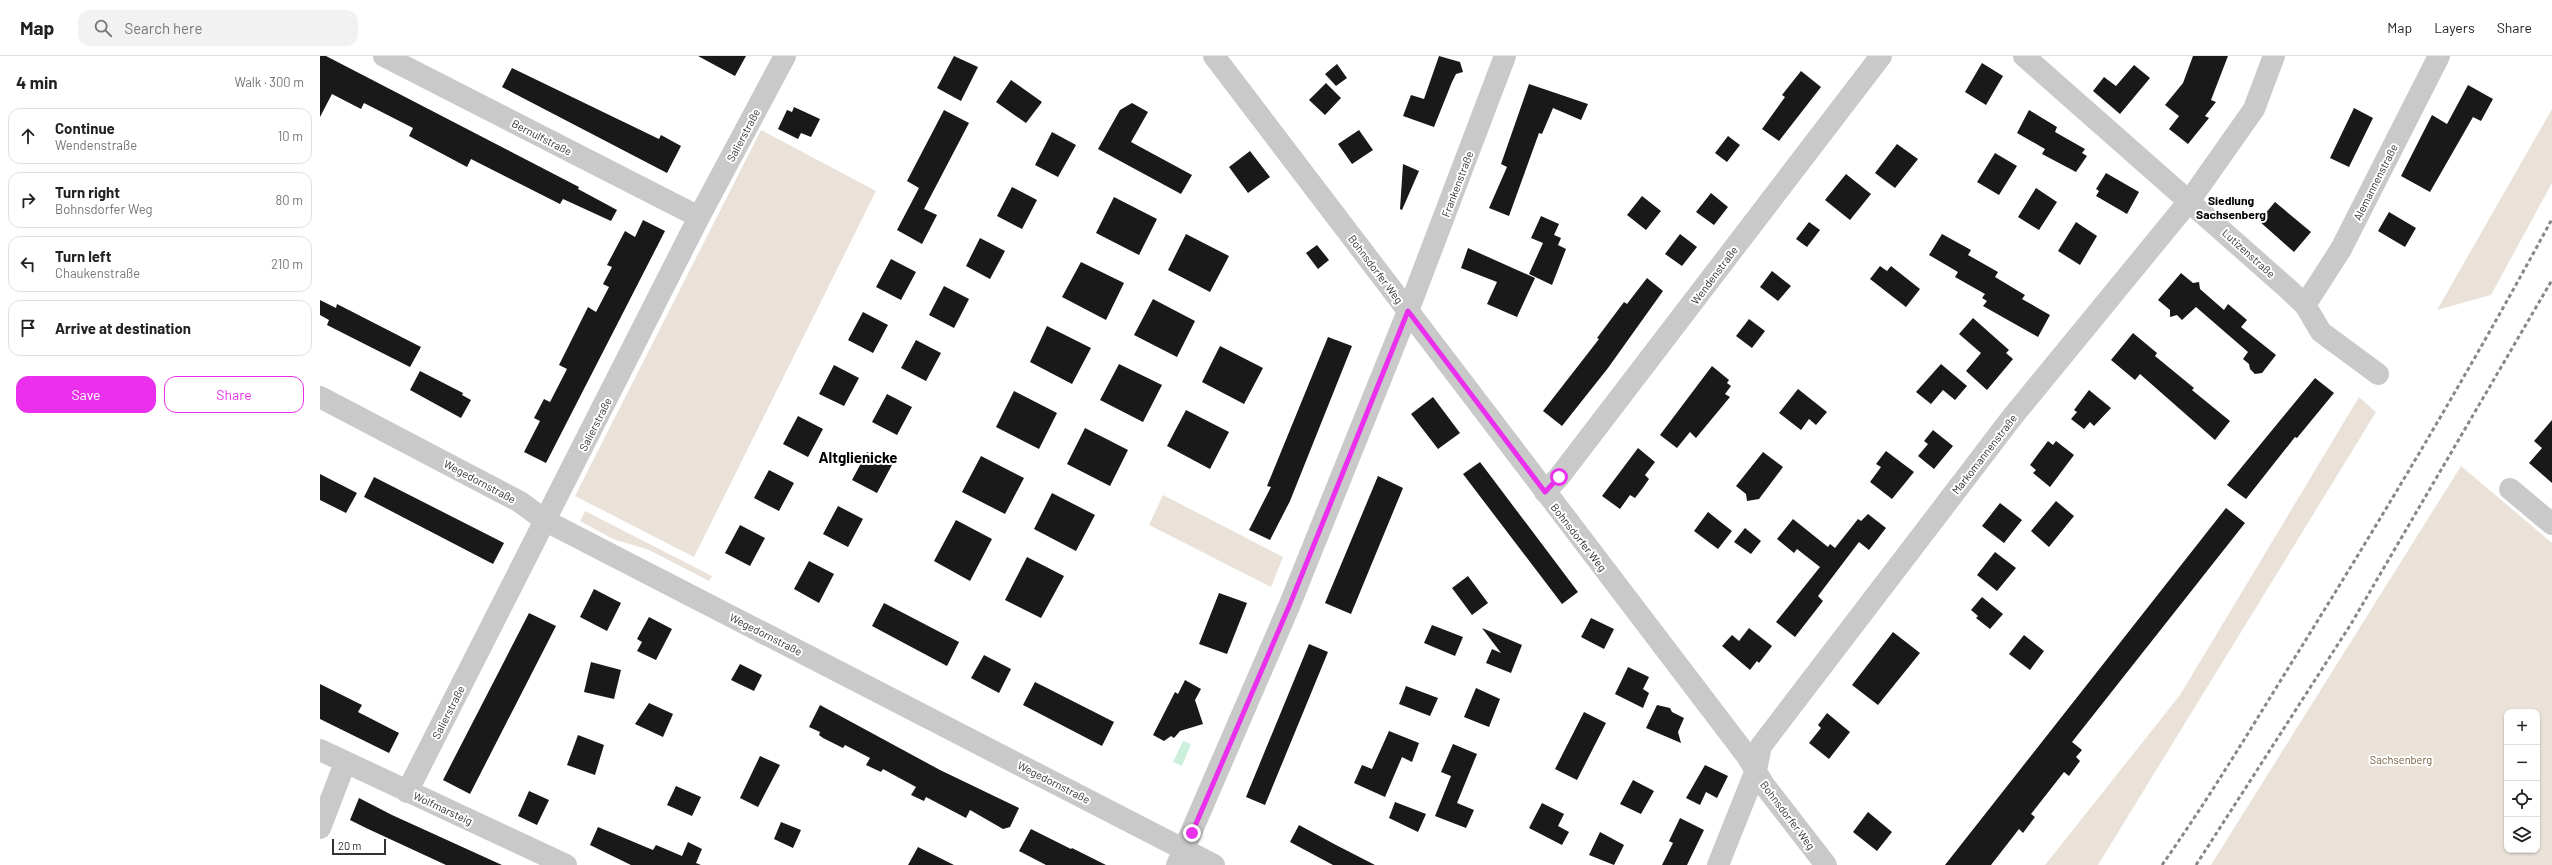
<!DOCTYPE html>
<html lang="en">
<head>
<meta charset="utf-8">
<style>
	:root { --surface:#fff; --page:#f2f2f2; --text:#222; --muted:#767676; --line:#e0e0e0; --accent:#ea30ed }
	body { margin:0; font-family:Barlow,sans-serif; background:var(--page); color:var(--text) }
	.controls { position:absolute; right:12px; bottom:12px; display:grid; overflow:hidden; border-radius:8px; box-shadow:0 1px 3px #0004 }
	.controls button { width:36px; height:36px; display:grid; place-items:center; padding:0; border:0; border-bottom:1px solid var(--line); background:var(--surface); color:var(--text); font:20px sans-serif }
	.scale { position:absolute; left:12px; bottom:10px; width:54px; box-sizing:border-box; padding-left:4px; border:2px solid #323232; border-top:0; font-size:11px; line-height:14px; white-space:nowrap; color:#323232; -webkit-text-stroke:3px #fff; paint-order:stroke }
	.stop { position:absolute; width:12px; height:12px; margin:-9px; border:3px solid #ea30ed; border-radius:50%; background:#fff }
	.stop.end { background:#ea30ed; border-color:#fff; box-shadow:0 1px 4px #0008 }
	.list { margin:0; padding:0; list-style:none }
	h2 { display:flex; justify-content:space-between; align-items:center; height:52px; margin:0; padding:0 16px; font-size:17px }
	h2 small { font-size:13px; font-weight:400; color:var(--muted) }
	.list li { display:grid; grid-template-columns:26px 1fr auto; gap:12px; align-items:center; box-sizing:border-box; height:56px; margin:0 8px 8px; padding:0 8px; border:1px solid var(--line); border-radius:12px }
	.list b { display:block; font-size:15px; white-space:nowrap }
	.list p { margin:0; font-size:13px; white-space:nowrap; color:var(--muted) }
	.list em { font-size:13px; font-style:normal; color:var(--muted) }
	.actions { display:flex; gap:8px; padding:12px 16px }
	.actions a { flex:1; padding:9px 0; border:1px solid var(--accent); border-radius:12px; text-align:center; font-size:14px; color:var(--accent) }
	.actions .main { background:var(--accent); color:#fff }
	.icon { flex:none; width:22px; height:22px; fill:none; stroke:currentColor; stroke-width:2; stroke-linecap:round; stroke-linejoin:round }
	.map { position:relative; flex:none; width:2232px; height:809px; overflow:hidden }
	header { display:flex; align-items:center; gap:24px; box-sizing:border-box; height:56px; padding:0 20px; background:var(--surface); border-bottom:1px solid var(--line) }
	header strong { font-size:19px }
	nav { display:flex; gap:22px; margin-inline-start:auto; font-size:14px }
	.search { width:280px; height:36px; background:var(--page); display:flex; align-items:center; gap:10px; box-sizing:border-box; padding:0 14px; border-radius:12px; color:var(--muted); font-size:15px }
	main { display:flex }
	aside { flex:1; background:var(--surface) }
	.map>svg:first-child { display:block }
	.green { fill:#eae2d9; fill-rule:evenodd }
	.water { fill:#ccefdc }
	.building { fill:#191919 }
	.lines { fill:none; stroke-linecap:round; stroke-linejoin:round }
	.minor { stroke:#c9c9c9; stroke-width:22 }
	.rail { stroke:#878787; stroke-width:3; stroke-dasharray:4 3; stroke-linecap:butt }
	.route { stroke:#ea30ed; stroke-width:5 }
	.labels { text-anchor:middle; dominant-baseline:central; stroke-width:4; stroke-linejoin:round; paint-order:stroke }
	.street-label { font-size:11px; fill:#323232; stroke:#fff }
	.park-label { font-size:11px; fill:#715b3c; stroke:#fff }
	.neighbourhood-label { font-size:12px; font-weight:bold; fill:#000; stroke:#fff }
	.district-label { font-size:15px; font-weight:bold; fill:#000; stroke:#fff }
</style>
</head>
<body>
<header>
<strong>Map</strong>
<div class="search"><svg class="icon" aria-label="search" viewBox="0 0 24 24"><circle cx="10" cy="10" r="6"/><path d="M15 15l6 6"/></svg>Search here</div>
<nav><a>Map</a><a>Layers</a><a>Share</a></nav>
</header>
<main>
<aside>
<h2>4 min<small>Walk · 300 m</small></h2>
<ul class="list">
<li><svg class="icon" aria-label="ahead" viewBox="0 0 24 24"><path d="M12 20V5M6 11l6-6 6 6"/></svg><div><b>Continue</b><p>Wendenstraße</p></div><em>10 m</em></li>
<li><svg class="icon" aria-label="right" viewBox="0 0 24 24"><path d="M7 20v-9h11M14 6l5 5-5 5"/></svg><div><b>Turn right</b><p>Bohnsdorfer Weg</p></div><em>80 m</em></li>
<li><svg class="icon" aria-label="left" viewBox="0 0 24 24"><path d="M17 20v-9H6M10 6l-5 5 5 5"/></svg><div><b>Turn left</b><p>Chaukenstraße</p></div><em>210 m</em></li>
<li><svg class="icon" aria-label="arrive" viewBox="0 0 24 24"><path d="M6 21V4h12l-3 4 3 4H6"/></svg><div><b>Arrive at destination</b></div></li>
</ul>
<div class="actions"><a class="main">Save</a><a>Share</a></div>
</aside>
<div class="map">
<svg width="2232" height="809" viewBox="0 0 2232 809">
	<rect width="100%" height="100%" fill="#fff"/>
	<path class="green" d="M2232,53V127L2171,239L2117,254Z
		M441,74L556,135L374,501L255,440Z
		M2039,341L2056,356L1778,809H1725L1860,639Z
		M2141,410L2232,487V809H1891ZM2187,656H2217V794H2187Z
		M843,439L963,501L951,531L829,469Z
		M265,455L392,520L389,525L329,494L293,483L260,465Z"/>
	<path class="water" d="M863,685L871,688L862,710L853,706Z"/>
	<path class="building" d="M0,0H6L259,131L258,133L297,154L291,165L243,143L240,148L151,103L147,111L89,80L93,72L44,47L41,53L12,38L0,61Z
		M378,0H426L415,20Z
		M634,0L658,11L641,45L617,32Z
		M1119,0L1140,6L1143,16L1136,18L1132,26L1114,71L1083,60L1091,39L1104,43Z
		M1873,0H1908L1891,44L1896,46L1885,60L1889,62L1868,88L1849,73L1859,60L1845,49L1863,27Z
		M1662,7L1683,20L1666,49L1645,36Z
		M1017,8L1027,22L1016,30L1005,18Z
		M1814,9L1830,22L1800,58L1773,35L1784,21L1796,30Z
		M192,12L339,83L341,79L361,90L347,117L182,31Z
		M1481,15L1501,31L1459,85L1442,73L1465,41L1462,39Z
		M691,24L722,46L706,67L676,46Z
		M1006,27L1021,42L1005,59L989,44Z
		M1209,28L1268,48L1261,64L1233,52L1222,78L1219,77L1189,160L1169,152L1187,111L1181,108Z
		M2148,29L2173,43L2161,65L2153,61L2110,136L2081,120L2112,59L2127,68Z
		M812,47L828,56L811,86L872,119L861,138L778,93L800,54Z
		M474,51L500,63L491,81L481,77L478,83L458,73L467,54L472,56Z
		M2034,52L2053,62L2029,111L2010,102Z
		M624,54L649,67L604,153L617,159L602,188L577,174L599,132L587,125Z
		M1709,54L1737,71L1735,76L1765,93L1762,97L1767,100L1756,116L1722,98L1725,93L1697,77Z
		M1039,74L1053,94L1032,108L1018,88Z
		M732,76L756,89L738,121L715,109Z
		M1408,80L1420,89L1407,106L1395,97Z
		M1577,88L1598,103L1575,132L1555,117Z
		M930,95L950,121L928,137L909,111Z
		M1675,97L1697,110L1679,139L1657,126Z
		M1083,108L1099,115L1082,154L1080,153Z
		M1786,117L1819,136L1807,158L1776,140L1779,135L1776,133Z
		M1526,118L1551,138L1530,164L1505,144Z
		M692,131L717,144L702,173L677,160Z
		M1716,132L1737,146L1719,174L1698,161Z
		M1391,137L1408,151L1394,169L1376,156Z
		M1322,140L1341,155L1326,174L1307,159Z
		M794,141L837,163L819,199L776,177Z
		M1955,146L1991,176L1974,196L1939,165Z
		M2069,156L2096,172L2085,191L2058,175Z
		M1221,160L1239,168L1234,179L1241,182L1238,189L1246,193L1232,229L1209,218L1223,187L1211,182Z
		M323,164L345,175L226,407L204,396L220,365L214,362L224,343L230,346L247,313L239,309L268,251L276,256L289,231L283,228L292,211L287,209L305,175L315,181Z
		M1489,166L1500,174L1487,191L1476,183Z
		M1756,166L1777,180L1760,209L1738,195Z
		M866,178L909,200L890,236L848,214Z
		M1360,178L1377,191L1362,210L1345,198Z
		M1622,178L1651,194L1648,199L1678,216L1675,221L1705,239L1702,243L1730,259L1718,281L1663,250L1667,245L1662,242L1665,238L1635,221L1638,216L1609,199Z
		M660,182L685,195L670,223L646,210Z
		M997,189L1009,204L998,213L986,197Z
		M1148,192L1215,222L1197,261L1167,248L1177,226L1141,212Z
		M571,203L596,216L581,244L556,231Z
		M761,206L804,227L786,264L742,241Z
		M1560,210L1567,215L1571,210L1600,233L1586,251L1550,223Z
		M1452,215L1471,230L1458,245L1440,231Z
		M1861,217L1873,227L1879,226L1880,233L1904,254L1908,248L1927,264L1921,271L1956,299L1942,317L1935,318L1930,313L1929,308L1923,303L1928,296L1876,251L1862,264L1857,259L1850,261V254L1838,244Z
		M1327,222L1343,235L1288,312L1242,370L1223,355L1279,283L1277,282L1304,246L1307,248Z
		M624,230L649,243L634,272L609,259Z
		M833,243L875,265L857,301L814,279Z
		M0,244L16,252L17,248L101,291L90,311L7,269L9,264L0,259Z
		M543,256L568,269L553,297L528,284Z
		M1653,262L1689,294L1686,297L1693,303L1667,334L1646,315L1661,297L1639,278Z
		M1429,263L1445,275L1432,292L1416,280Z
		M727,270L771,292L752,328L710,306Z
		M1813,277L1837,297L1835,300L1874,332L1872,334L1910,365L1895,384L1820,318L1815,324L1791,304Z
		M1008,281L1032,290L970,445L950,484L929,474L951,431L947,430Z
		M596,284L621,297L606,325L581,312Z
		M900,290L943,312L924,348L882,326Z
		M799,308L842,329L823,366L780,344Z
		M1621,308L1647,330L1635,344L1623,334L1611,348L1596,336Z
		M514,309L539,322L524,350L499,338Z
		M1392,310L1409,324L1407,327L1411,330L1405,338L1410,341L1376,382L1370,376L1357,392L1340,379Z
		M100,315L143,337L142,339L151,344L141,362L90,334Z
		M1995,322L2014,337L1977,382L1975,381L1926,443L1907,429Z
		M1478,333L1507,356L1496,369L1489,363L1481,374L1459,357Z
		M1769,334L1791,352L1774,370L1770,366L1764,373L1751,363L1757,356L1754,354Z
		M694,335L737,357L719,393L676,371Z
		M567,338L592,351L577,379L552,366Z
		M1113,341L1140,377L1118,393L1091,358Z
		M866,354L909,376L890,413L847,390Z
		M478,360L503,373L488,401L463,388Z
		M2232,364V427L2209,407L2222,392L2214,385Z
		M765,372L808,394L790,430L747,408Z
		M1613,374L1633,390L1614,413L1598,400L1608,388L1604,385Z
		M1728,385L1733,389L1736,385L1754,399L1730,431L1713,417L1716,414L1710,409Z
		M1318,392L1335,406L1325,419L1329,423L1322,433L1315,442L1310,439L1300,453L1282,440Z
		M1566,395L1594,416L1572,443L1550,426L1561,411L1556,408Z
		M547,396L572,409L557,437L532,424Z
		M1443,396L1463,411L1439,443L1427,445L1426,438L1416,430Z
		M661,400L704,422L685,458L642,436Z
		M1160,406L1258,536L1242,548L1143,418Z
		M449,414L474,427L459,455L434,442Z
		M0,418L37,437L26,457L0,444Z
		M1058,420L1083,432L1031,558L1005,547Z
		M54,421L184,487L173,508L44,441Z
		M732,437L775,459L756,495L714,473Z
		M1736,445L1754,460L1729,491L1711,475Z
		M1680,447L1702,464L1684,487L1662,470Z
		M518,450L543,463L528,491L503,478Z
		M1906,452L1925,467L1752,686L1762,694L1756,701L1760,705L1749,720L1744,716L1711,758L1715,761L1703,777L1699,773L1671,809H1625Z
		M1388,456L1412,475L1398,493L1374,475Z
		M1548,458L1566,472L1549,494L1539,486L1498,540L1503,545L1475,581L1456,566L1500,511L1477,493L1474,497L1457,483L1473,463L1508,491L1510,488L1515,492L1538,463L1541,465Z
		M636,464L672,483L650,525L614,505Z
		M420,469L445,482L430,510L405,497Z
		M1425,472L1441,485L1431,498L1414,486Z
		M1675,496L1696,512L1677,535L1657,519Z
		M707,501L744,520L721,562L685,544Z
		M489,505L514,518L499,547L474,533Z
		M1148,520L1168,547L1152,559L1132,532Z
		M274,533L301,547L287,575L260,561Z
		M899,537L927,547L907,598L879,588Z
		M1662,541L1683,558L1670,573L1656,562L1658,560L1651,554Z
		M564,547L639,586L627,610L552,570Z
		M209,557L236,570L150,738L123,724Z
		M329,561L352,573L336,604L317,595L322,586L317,583Z
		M1271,562L1294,573L1284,593L1261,581Z
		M1112,569L1143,581L1135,600L1104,587Z
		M1162,572L1202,589L1191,617L1166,607L1172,593L1181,597Z
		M1429,572L1452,590L1439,607L1437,605L1430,614L1402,590L1412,579L1419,585Z
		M1573,576L1600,597L1558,649L1532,629Z
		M1704,579L1724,595L1710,614L1689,598Z
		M989,588L1008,596L945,749L926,741Z
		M664,599L691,613L679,637L651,622Z
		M271,606L301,614L294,643L264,636Z
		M420,608L442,619L434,635L411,624Z
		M1308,611L1329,621L1323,633L1329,637L1323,652L1295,638Z
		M865,624L881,633L875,644L883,668L860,675L854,682L851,680L844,685L833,679L855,636L858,638Z
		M715,626L794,666L782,690L703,649Z
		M0,628L42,649L38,656L79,677L69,697L0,663Z
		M1086,630L1118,642L1110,660L1079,648Z
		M1156,632L1180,643L1169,671L1144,661Z
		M329,647L353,658L343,681L315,668Z
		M500,649L620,714L699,752L690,771L683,773L650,754L646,762L606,741L604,745L591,739L596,731L563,713L561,716L546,709L550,702L525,689L523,692L503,682L499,679L500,676L489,671Z
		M1337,649L1350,652L1352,656L1364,662L1358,676L1361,687L1326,672Z
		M1264,656L1286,667L1257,724L1235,713Z
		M1507,657L1530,676L1509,703L1489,687L1501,672L1498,669Z
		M1069,675L1099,687L1092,706L1082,701L1065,741L1034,727L1042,709L1052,713Z
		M258,679L284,689L275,719L247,709Z
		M1133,688L1157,698L1137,747L1154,754L1146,772L1115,760L1131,720L1121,716Z
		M440,700L460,709L438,751L420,742Z
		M1385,709L1408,720L1397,742L1386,736L1380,749L1366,742Z
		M1313,724L1334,735L1321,758L1300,748Z
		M356,730L381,741L372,760L347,749Z
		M209,735L229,744L217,769L198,760Z
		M39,742L72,759L182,809H126L46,772L30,764Z
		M1075,746L1106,758L1098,776L1069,762Z
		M1222,747L1244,758L1238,770L1249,776L1242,789L1209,772Z
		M1548,756L1572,776L1557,795L1533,776Z
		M1360,762L1384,774L1367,809H1342L1353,787L1349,785Z
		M461,766L481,774L473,792L454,783Z
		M979,769L1016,789L1055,809H1013L970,786Z
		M278,771L333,794L336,789L362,800L368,786L382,793L376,807L381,809H311L270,789Z
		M711,773L751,793L752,792L786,809H726L699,795Z
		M1280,776L1304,789L1294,809L1269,799Z
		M598,791L634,809H588Z"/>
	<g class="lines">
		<path class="minor" d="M64,0L379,161
			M894,0L1427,700L1444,729L1506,809
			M1704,0L1967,232L1985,249L2001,276L2058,318
			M1985,249L2021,193L2119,0
			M0,341L200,446L226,465L894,809
			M2190,433L2232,468
			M1225,436L1239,421L1561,0
			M0,694L246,809
			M87,736L379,161L465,0
			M0,772L25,707
			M857,809L970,548L1088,255L1185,0
			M1398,809L1436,714L1441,690L1693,360L1870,144L1934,53L1954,0"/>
		<path class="rail" d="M1842,809C1890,741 1933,669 1977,598C2066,455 2152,311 2232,163
			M1876,809L2031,568L2232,224"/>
	</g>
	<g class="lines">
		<path class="route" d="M872,777L970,548L1088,255L1225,436L1239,421"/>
	</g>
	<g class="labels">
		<g class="street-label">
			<text transform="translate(423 79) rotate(-62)">Salierstraße</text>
			<text transform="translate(222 81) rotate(27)">Bernulfstraße</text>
			<text transform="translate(2055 126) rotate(-63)">Alemannenstraße</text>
			<text transform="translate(1137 128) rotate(-69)">Frankenstraße</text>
			<text transform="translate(1929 197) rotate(42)">Lutizenstraße</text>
			<text transform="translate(1056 213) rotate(53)">Bohnsdorfer Weg</text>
			<text transform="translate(1394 219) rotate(-53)">Wendenstraße</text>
			<text transform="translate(275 368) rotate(-63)">Salierstraße</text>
			<text transform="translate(1664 398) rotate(-52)">Markomannenstraße</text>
			<text transform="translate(160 425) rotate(28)">Wegedornstraße</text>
			<text transform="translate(1259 481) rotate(52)">Bohnsdorfer Weg</text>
			<text transform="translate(446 578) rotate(27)">Wegedornstraße</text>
			<text transform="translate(128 656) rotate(-63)">Salierstraße</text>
			<text transform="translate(734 726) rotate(27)">Wegedornstraße</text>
			<text transform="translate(123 752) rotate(25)">Wolfmarsteig</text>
			<text transform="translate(1468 759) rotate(53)">Bohnsdorfer Weg</text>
		</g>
		<g class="park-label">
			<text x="2081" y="703">Sachsenberg</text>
		</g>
		<g class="neighbourhood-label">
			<text x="1911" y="144">Siedlung<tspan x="1911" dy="14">Sachsenberg</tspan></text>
		</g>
		<g class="district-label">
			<text x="538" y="401">Altglienicke</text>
		</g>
	</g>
</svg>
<div class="controls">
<button>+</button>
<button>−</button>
<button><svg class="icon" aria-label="locate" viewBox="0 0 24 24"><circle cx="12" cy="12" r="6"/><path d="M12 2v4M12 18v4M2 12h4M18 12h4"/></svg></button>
<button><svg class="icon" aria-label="layers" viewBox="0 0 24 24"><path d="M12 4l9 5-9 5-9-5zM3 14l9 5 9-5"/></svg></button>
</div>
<div class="scale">20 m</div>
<div class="stop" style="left:1239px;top:421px"></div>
<div class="stop end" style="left:872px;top:777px"></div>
</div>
</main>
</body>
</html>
